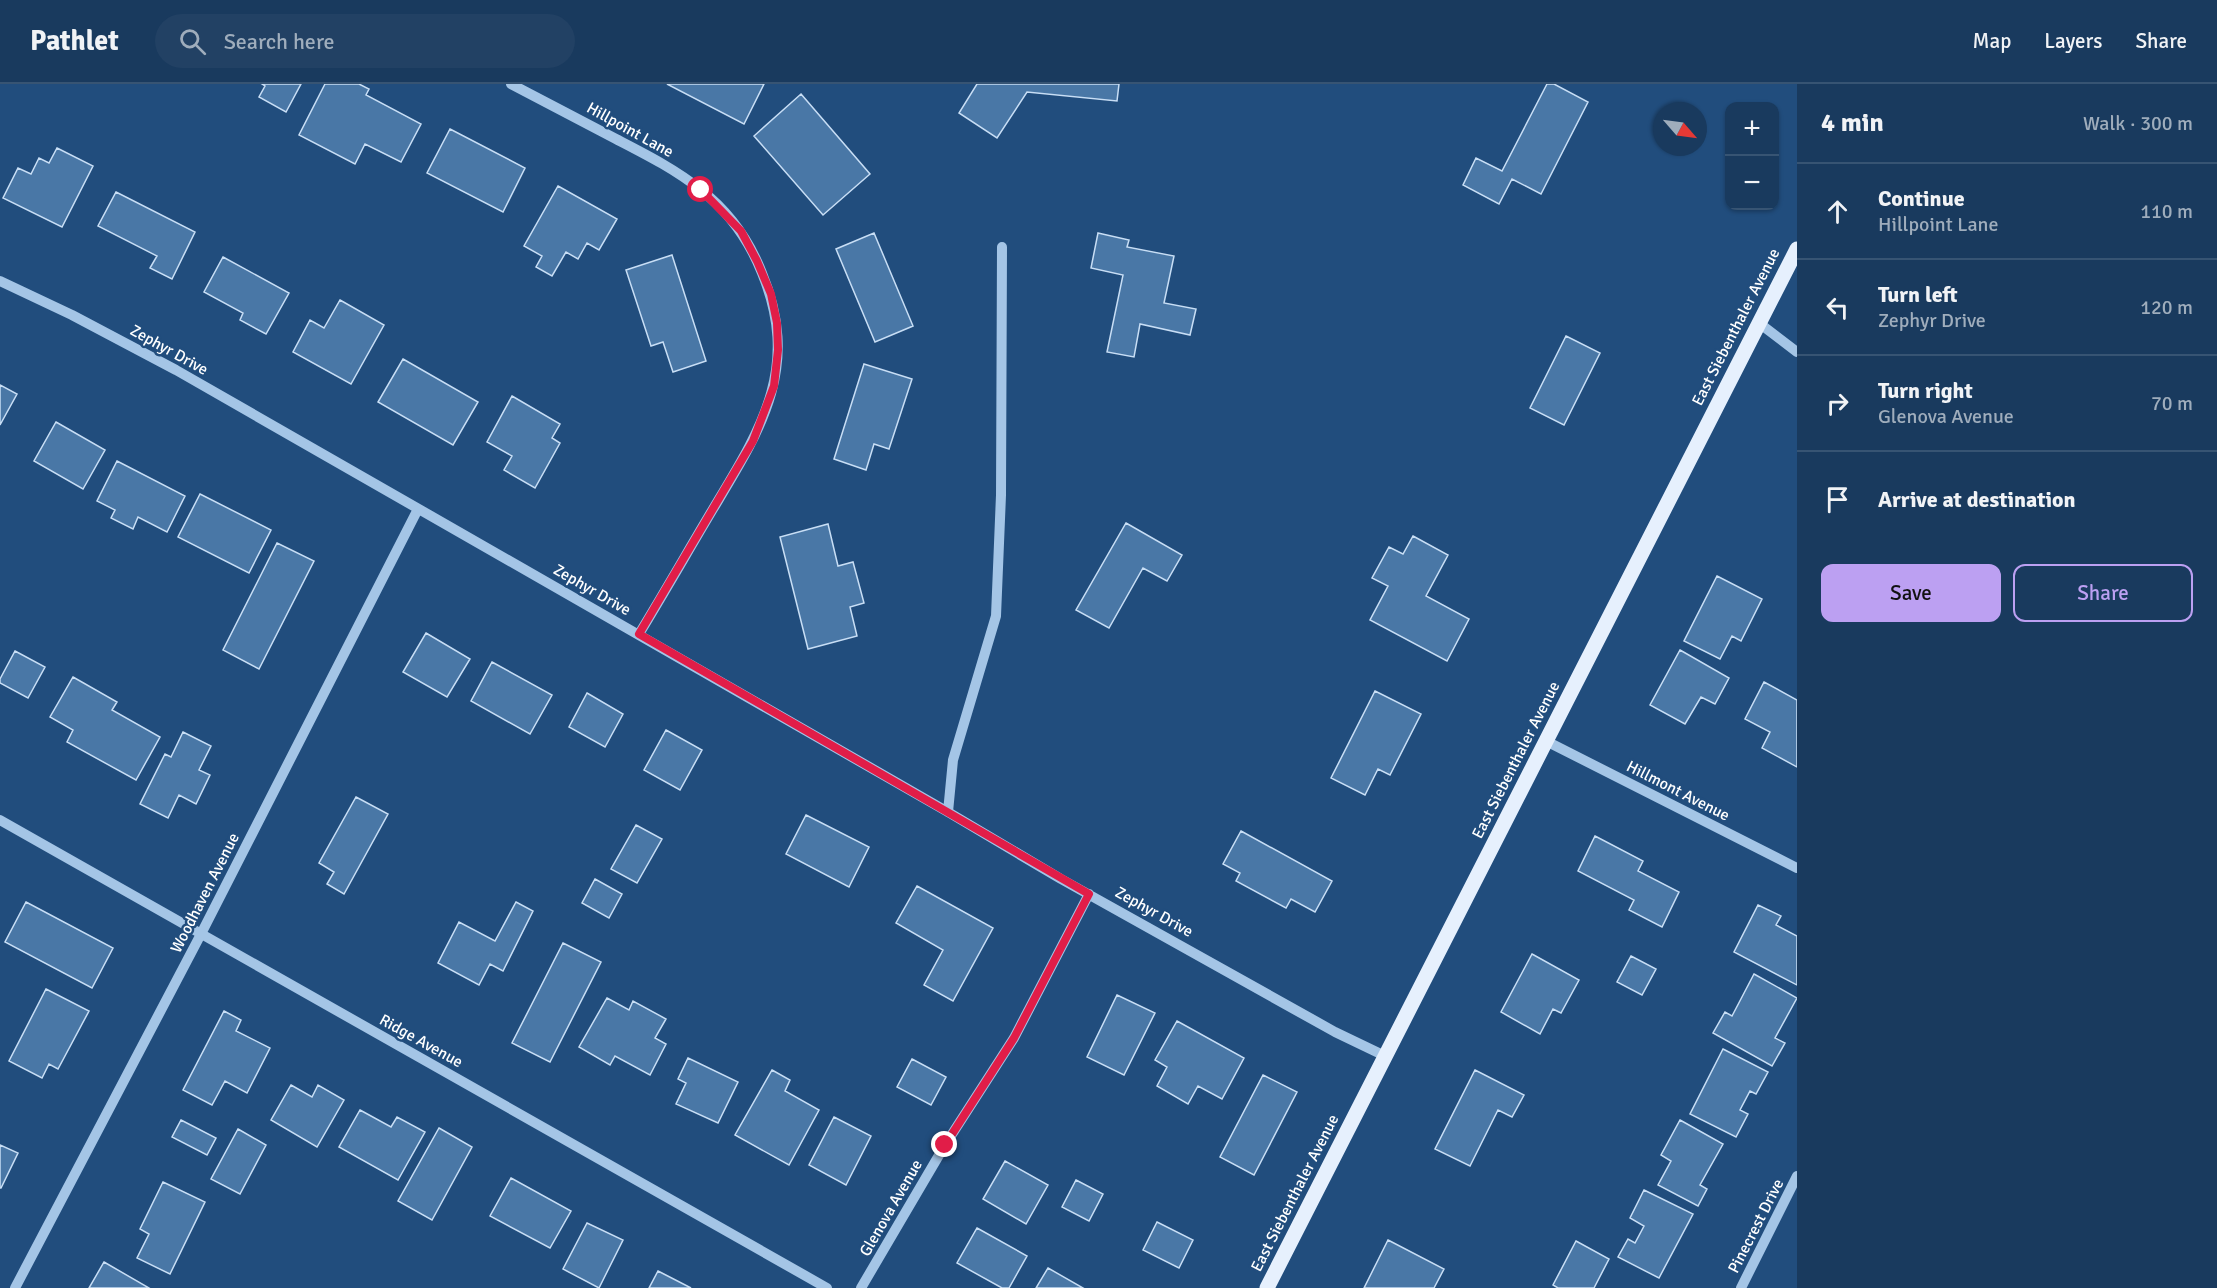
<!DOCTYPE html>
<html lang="en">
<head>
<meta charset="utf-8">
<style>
	:root { --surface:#193a5e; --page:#224164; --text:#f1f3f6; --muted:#9fadbc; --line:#375473; --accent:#bca0f2 }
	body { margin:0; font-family:Signika,sans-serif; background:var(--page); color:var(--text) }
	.controls { position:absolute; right:18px; top:18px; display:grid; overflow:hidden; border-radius:12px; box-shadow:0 2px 4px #0004 }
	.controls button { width:54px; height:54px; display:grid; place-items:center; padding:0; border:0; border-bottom:2px solid var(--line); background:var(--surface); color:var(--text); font:30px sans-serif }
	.compass { position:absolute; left:1653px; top:18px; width:54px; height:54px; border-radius:50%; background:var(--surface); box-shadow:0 2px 4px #0004; rotate:118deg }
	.stop { position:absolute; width:18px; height:18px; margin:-14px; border:4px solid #e11d48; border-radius:50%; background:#fff }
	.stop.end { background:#e11d48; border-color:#fff; box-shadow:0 2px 6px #0008 }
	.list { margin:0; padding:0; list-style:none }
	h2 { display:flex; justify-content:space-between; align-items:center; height:78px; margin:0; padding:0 24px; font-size:26px }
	h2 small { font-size:20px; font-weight:400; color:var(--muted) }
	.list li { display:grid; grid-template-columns:39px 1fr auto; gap:18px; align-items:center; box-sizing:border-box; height:96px; padding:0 24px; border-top:2px solid var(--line) }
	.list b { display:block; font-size:22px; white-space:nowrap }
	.list p { margin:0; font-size:20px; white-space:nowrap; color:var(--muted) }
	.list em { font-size:20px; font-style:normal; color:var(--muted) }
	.actions { display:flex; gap:12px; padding:18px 24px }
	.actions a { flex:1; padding:14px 0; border:2px solid var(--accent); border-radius:12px; text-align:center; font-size:21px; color:var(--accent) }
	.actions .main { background:var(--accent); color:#111 }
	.icon { flex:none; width:33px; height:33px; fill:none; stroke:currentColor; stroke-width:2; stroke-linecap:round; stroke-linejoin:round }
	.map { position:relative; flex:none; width:1797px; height:1204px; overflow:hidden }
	header { display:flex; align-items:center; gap:36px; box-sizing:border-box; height:84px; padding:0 30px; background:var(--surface); border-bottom:2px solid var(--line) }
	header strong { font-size:28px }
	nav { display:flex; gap:33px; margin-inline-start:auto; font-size:21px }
	.search { width:420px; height:54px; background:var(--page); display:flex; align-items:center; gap:15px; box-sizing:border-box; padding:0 21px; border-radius:33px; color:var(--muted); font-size:22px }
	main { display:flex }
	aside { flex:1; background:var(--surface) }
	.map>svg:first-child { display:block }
	.building { fill:#4977a6; stroke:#c8def5; stroke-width:1.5 }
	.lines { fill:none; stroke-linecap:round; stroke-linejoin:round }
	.minor { stroke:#a4c5e6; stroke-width:10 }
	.major { stroke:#e6f0fd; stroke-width:15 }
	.route { stroke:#e11d48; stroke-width:8 }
	.labels { text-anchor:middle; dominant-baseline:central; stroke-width:5; stroke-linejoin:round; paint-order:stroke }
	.street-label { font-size:16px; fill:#fff; stroke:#214d7d }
</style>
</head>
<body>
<header>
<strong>Pathlet</strong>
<div class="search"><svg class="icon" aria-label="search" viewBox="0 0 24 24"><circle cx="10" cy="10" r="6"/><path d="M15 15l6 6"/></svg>Search here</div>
<nav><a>Map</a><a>Layers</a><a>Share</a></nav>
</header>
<main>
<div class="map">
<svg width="1797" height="1204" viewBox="0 0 1797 1204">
	<rect width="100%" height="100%" fill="#214d7d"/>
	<path class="building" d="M262,0H301L286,28L259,13L265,2Z
		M325,0H359L369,5L366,11L421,40L401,78L365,60L355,80L299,51Z
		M667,0H764L744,40Z
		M977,0H1119L1117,17L1027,8L997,54L959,29Z
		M1547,0H1554L1588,18L1541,110L1512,95L1499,120L1463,101L1476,74L1502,87Z
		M801,10L870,90L823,131L754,52Z
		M450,45L525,84L503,128L427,89Z
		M57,64L93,82L62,143L3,114L18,84L31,90L39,74L49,79Z
		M558,102L617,135L599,166L587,159L578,175L566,168L552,192L536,183L542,172L524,162Z
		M116,108L195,148L172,195L150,184L157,172L98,142Z
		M874,149L913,242L875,258L836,165Z
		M1098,149L1129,156L1127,163L1174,172L1164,219L1196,225L1190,251L1140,240L1134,273L1107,268L1123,191L1091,184Z
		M672,171L706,277L673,288L663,258L651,262L626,186Z
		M223,173L289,209L266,250L240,236L243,229L204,208Z
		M340,216L384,241L351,300L293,268L310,236L324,244Z
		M1566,252L1600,269L1564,341L1530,324Z
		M403,275L478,318L453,361L378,318Z
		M864,280L912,295L889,365L874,360L866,386L834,375Z
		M0,301L17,310L0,341Z
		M512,312L560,340L552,354L560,359L535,404L504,386L512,372L487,358Z
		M56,338L105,366L83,405L34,377Z
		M117,377L185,412L167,448L138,433L133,445L111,434L115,426L97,417Z
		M200,410L271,446L249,489L178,453Z
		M1126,439L1182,471L1167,497L1143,484L1109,544L1076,526Z
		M828,440L838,482L853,478L864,519L850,523L857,552L808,565L780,453Z
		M1413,452L1448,471L1426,512L1469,535L1447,577L1370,536L1388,502L1372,494L1389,463L1403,470Z
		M277,459L314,477L259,585L223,566Z
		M1717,492L1762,515L1741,557L1732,552L1720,575L1684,557Z
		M426,549L470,575L447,613L403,588Z
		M1680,566L1729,594L1715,620L1701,613L1685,640L1650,621Z
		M15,567L45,583L28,614L0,599V595Z
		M492,578L552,611L530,650L471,617Z
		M73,593L117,618L112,626L160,653L136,696L67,658L73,646L50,633Z
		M1764,598L1797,616V683L1762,664L1770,648L1745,635Z
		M1375,607L1421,630L1390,691L1378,685L1365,711L1331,694Z
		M587,609L623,630L605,663L569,643Z
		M666,646L702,666L680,706L644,686Z
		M183,648L211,662L199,686L210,691L196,720L179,711L168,734L140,720L165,670L171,673Z
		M356,713L388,730L344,810L327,800L334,788L319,779Z
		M806,731L869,763L849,803L786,770Z
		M636,741L662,755L637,799L611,785Z
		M1241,747L1332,797L1315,828L1291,815L1286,824L1236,797L1240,789L1223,780Z
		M1595,752L1643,777L1638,787L1679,808L1662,843L1629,826L1634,816L1578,787Z
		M595,795L622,810L609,834L582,819Z
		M917,802L993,844L953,917L924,901L943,866L896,839Z
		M26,818L113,864L92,904L5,858Z
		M516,818L533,827L503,887L490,880L479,901L438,879L459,838L495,857Z
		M1758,821L1781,832L1776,841L1797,852V901L1734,868Z
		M563,859L601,878L550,978L512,959Z
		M1532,870L1579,896L1561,929L1553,925L1540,950L1501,928Z
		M1631,872L1656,885L1642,911L1617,898Z
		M1754,890L1797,914L1775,954L1785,959L1772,982L1713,949L1725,928L1732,932Z
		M46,905L89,927L58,985L49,980L42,994L9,977Z
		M1117,911L1155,929L1124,991L1087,973Z
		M607,914L629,926L633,917L666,935L655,954L666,960L650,991L615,972L610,981L579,963Z
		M224,927L241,936L236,947L270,964L247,1009L225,997L212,1021L183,1006Z
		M1177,937L1244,974L1222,1015L1198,1002L1188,1020L1157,1002L1167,983L1155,976Z
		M1723,965L1768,988L1756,1010L1750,1007L1740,1026L1748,1030L1736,1053L1690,1030Z
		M688,974L738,998L718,1039L676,1020L686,999L678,995Z
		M912,975L946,993L931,1021L897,1003Z
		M772,986L790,996L785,1007L819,1026L789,1081L735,1051Z
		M1475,986L1524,1011L1512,1033L1498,1026L1470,1082L1435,1065Z
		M1263,991L1297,1008L1254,1091L1220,1073Z
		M291,1001L312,1013L318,1001L344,1016L317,1063L271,1036Z
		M360,1026L391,1043L397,1033L425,1048L398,1096L339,1063Z
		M834,1033L871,1052L846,1101L809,1081Z
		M181,1036L216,1054L207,1071L172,1053Z
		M1680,1036L1723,1060L1700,1101L1707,1105L1698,1122L1658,1101L1671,1077L1661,1071Z
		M439,1044L472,1063L432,1136L398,1117Z
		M238,1045L266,1061L240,1110L211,1095Z
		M0,1061L18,1069L1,1104H0Z
		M1005,1077L1048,1101L1026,1140L983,1115Z
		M511,1094L571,1127L550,1164L490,1132Z
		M1076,1096L1103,1110L1089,1137L1062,1123Z
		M163,1098L205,1118L170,1190L137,1174L149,1150L140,1145Z
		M1644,1106L1693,1130L1659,1194L1618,1173L1628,1155L1635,1159L1644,1142L1630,1134Z
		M1157,1138L1193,1156L1179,1184L1143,1166Z
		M587,1139L623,1156L599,1204L563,1185Z
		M977,1144L1027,1172L1009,1204H1002L957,1179Z
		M1388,1156L1444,1185L1434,1204H1364Z
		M1576,1157L1609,1175L1594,1204H1558L1553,1201Z
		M104,1178L149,1204H89Z
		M1048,1184L1083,1204H1036Z
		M658,1187L691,1204H649Z"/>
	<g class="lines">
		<path class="minor" d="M511,0C546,18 581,37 616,55C645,70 675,85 701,106C729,128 749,156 762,189C801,284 761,345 713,425C688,467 664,509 639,550
			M0,197L72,231L176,286L948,728L1061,795L1335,948L1385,972
			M1759,239L1797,268
			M1546,657L1797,784
			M948,728L953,676L996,532L1001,411L1002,163
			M0,736L827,1204
			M15,1204L201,850L418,425
			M861,1204L945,1061L1014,954L1089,810
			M1741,1204L1797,1092"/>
		<path class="major" d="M1267,1204L1797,165"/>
	</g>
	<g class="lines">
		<path class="route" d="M701,106L741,147L757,177L771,210L777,239L778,266L774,302L753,357L639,550L1089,810L1014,954L945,1061"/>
	</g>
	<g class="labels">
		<g class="street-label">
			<text transform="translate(630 46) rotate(29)">Hillpoint Lane</text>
			<text transform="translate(1736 243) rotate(-63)">East Siebenthaler Avenue</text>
			<text transform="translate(169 266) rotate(29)">Zephyr Drive</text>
			<text transform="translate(592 506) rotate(30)">Zephyr Drive</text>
			<text transform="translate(1516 676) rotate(-63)">East Siebenthaler Avenue</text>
			<text transform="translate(1678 707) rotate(27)">Hillmont Avenue</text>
			<text transform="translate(205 809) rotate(-63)">Woodhaven Avenue</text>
			<text transform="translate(1154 828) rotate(29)">Zephyr Drive</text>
			<text transform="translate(421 957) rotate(29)">Ridge Avenue</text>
			<text transform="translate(1295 1109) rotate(-63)">East Siebenthaler Avenue</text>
			<text transform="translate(891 1124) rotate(-60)">Glenova Avenue</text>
			<text transform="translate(1756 1142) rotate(-63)">Pinecrest Drive</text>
		</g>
	</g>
</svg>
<div class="controls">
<button>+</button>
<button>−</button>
</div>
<svg class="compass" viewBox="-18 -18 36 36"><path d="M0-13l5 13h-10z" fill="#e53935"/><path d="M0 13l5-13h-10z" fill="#9fadbc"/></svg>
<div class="stop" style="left:701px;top:106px"></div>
<div class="stop end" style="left:945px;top:1061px"></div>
</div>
<aside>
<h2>4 min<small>Walk · 300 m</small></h2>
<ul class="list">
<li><svg class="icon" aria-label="ahead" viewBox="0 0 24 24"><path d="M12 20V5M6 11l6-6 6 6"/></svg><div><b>Continue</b><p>Hillpoint Lane</p></div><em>110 m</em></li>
<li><svg class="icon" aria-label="left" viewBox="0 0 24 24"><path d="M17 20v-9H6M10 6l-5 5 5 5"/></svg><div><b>Turn left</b><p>Zephyr Drive</p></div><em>120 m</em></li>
<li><svg class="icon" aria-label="right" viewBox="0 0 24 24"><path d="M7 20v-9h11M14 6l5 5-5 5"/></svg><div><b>Turn right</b><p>Glenova Avenue</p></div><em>70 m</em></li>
<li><svg class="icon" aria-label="arrive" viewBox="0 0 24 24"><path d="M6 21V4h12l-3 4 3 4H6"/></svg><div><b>Arrive at destination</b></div></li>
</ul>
<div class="actions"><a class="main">Save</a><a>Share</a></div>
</aside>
</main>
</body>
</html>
